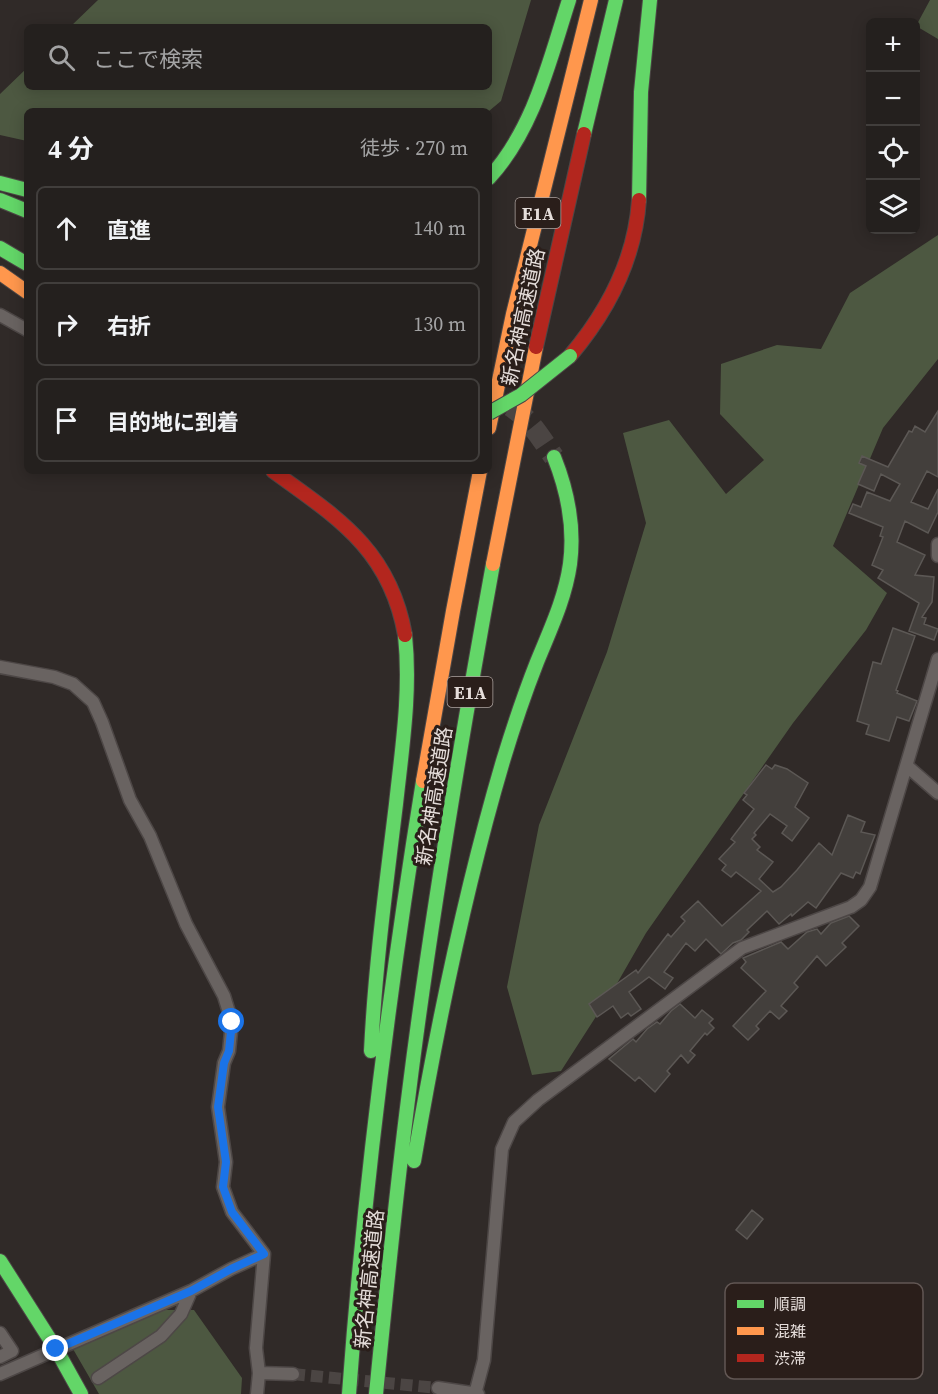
<!DOCTYPE html>
<html lang="ja">
<head>
<meta charset="utf-8">
<style>
	:root { --surface:#24201e; --page:#2c2827; --text:#f1f3f6; --muted:#a3a3a4; --line:#413e3c }
	body { margin:0; font-family:"Source Serif 4","Noto Sans JP",serif; background:var(--page); color:var(--text) }
	.controls { position:absolute; right:18px; top:18px; display:grid; overflow:hidden; border-radius:9px; box-shadow:0 3px 15px #0003 }
	.controls button { width:54px; height:54px; display:grid; place-items:center; padding:0; border:0; border-bottom:2px solid var(--line); background:var(--surface); color:var(--text); font:30px sans-serif }
	.stop { position:absolute; width:18px; height:18px; margin:-14px; border:4px solid #1a73e8; border-radius:50%; background:#fff }
	.stop.end { background:#1a73e8; border-color:#fff; box-shadow:0 2px 6px #0008 }
	.list { margin:0; padding:0; list-style:none }
	h2 { display:flex; justify-content:space-between; align-items:center; height:78px; margin:0; padding:0 24px; font-size:26px }
	h2 small { font-size:20px; font-weight:400; color:var(--muted) }
	.list li { display:grid; grid-template-columns:39px 1fr auto; gap:18px; align-items:center; box-sizing:border-box; height:84px; margin:0 12px 12px; padding:0 12px; border:2px solid var(--line); border-radius:9px }
	.list b { display:block; font-size:22px; white-space:nowrap }
	.list em { font-size:20px; font-style:normal; color:var(--muted) }
	.icon { flex:none; width:33px; height:33px; fill:none; stroke:currentColor; stroke-width:2; stroke-linecap:round; stroke-linejoin:round }
	.map { position:relative; flex:none; width:938px; height:1394px; overflow:hidden }
	.search { position:absolute; background:var(--surface); box-shadow:0 3px 15px #0003; left:24px; top:24px; width:468px; height:66px; display:flex; align-items:center; gap:15px; box-sizing:border-box; padding:0 21px; border-radius:9px; color:var(--muted); font-size:22px }
	.panel { position:absolute; background:var(--surface); box-shadow:0 3px 15px #0003; left:24px; top:108px; width:468px; height:366px; border-radius:9px }
	.map>svg:first-child { display:block }
	.forest { fill:#4d5841 }
	.building { fill:#433f3c; stroke:#5c5855; stroke-width:1.5 }
	.lines { fill:none; stroke-linecap:round; stroke-linejoin:round }
	.street-tunnel { stroke:#4b4543; stroke-width:12; stroke-dasharray:12 6; stroke-linecap:butt }
	.highway-tunnel { stroke:#4b4543; stroke-width:21; stroke-dasharray:21 10; stroke-linecap:butt }
	.street-casing { stroke:#4d4746; stroke-width:15 }
	.fast-casing { stroke:#4d4746; stroke-width:16 }
	.slow-casing { stroke:#4d4746; stroke-width:16 }
	.jam-casing { stroke:#4d4746; stroke-width:16 }
	.street { stroke:#696361; stroke-width:12 }
	.fast { stroke:#63d668; stroke-width:14 }
	.slow { stroke:#ff974d; stroke-width:14 }
	.jam { stroke:#b3261e; stroke-width:14 }
	.fast-bridge-casing { stroke:#4d4746; stroke-width:16; stroke-linecap:butt }
	.fast-bridge { stroke:#63d668; stroke-width:14 }
	.route { stroke:#1a73e8; stroke-width:8 }
	.labels { text-anchor:middle; dominant-baseline:central; stroke-width:6; stroke-linejoin:round; paint-order:stroke }
	.shield { fill:#2a1e1a; stroke:#ada4a0; stroke-width:1.5 }
	.shield-label { font-size:18px; font-weight:bold; fill:#e5ddda }
	.street-label { font-size:20px; fill:#e5ddda; stroke:#2a1e1a }
	.key { fill:#2a1e1a; stroke:#625754; stroke-width:1.5 }
	.key-label { font-size:16px; fill:#e5ddda }
</style>
</head>
<body>
<div class="map">
<svg width="938" height="1394" viewBox="0 0 938 1394">
	<rect width="100%" height="100%" fill="#302a28"/>
	<path class="forest" d="M98,0H531L501,101L489,111H27V141L0,135V94L27,68V87H489V27H70Z
		M930,0H938V39L916,26Z
		M938,235V359L883,428L833,546L887,593L866,630L793,723L646,933L615,987L561,1071L532,1075L507,987L539,825L607,652L646,523L623,433L669,420L726,494L764,460L720,414L721,364L777,345L821,349L850,293Z
		M152,1310H194L242,1378L241,1394H99L73,1349Z"/>
	<path class="building" d="M938,411V477L927,471L911,502L928,509L938,489V512L928,533L905,521L897,542L925,555L915,575L934,577L932,602L922,617L926,618L924,624L938,629L934,640L909,631L919,603L878,578L883,570L872,565L883,537L880,536L883,527L849,513L853,504L861,507L867,492L890,501L900,484L881,474L874,491L858,484L866,466L859,463L862,456L888,467L909,431L912,432L915,426L925,432Z
		M893,628L915,636L896,690L898,691L897,693L917,701L909,721L897,717L889,741L866,734L869,725L857,721L873,662L881,664Z
		M766,765L772,769L775,765L787,769L808,783L795,807L809,818L792,841L782,833L787,826L770,814L754,833L756,835L752,839L760,847L757,850L773,862L759,879L773,892L781,887L797,870L819,843L832,855L848,815L865,822L861,832L875,835L860,874L856,872L853,878L841,873L816,908L808,902L792,916L791,914L779,924L767,911L747,930L749,932L741,940L733,943L721,954L706,939L695,951L686,943L664,972L673,978L665,989L649,977L629,992L641,1009L631,1016L628,1013L621,1018L613,1006L597,1017L589,1004L636,970L638,973L668,934L671,937L685,921L681,917L698,901L722,926L761,891L736,872L731,877L722,870L726,865L719,859L735,842L731,839L754,809L743,800L747,795L744,793Z
		M849,916L859,926L842,943L846,947L826,966L817,956L794,983L798,987L781,1006L787,1011L779,1019L770,1011L756,1026L759,1029L748,1040L733,1026L766,991L741,968L746,962L743,958L781,942L788,949L807,932L817,929L821,934L831,923Z
		M680,1004L695,1018L702,1010L713,1019L709,1023L714,1028L707,1035L705,1033L690,1051L695,1055L688,1063L681,1055L667,1071L670,1074L655,1092L639,1077L635,1081L609,1059L633,1039L636,1042L647,1029L657,1022L660,1024L671,1011Z
		M752,1210L763,1219L747,1239L736,1230Z"/>
	<g class="lines">
		<path class="street-tunnel" d="M293,1374L438,1388"/>
		<path class="highway-tunnel" d="M510,406C529,417 542,440 554,457"/>
		<defs>
			<path id="street" d="M0,315L27,330
				M938,544V556
				M0,667L54,677L73,684L93,702L102,722L130,800L150,836L186,924L224,996L232,1022L229,1051L224,1063L218,1107L226,1162L223,1187L232,1212L264,1254L256,1348L259,1373L257,1394
				M907,766L938,793
				M0,1333L12,1351L0,1357
				M259,1373L293,1374
				M0,1374L191,1291L231,1269L264,1254
				M98,1378L161,1336L181,1314L191,1291
				M438,1388L478,1394
				M475,1394L484,1360L502,1149L514,1122L538,1100L742,948L851,907L861,900L870,887L938,659"/>
			<path id="fast" d="M584,134L616,0
				M489,178C534,129 549,62 569,0
				M0,183L27,190
				M0,200L27,211
				M639,200L641,92L650,0
				M0,248L27,264
				M371,1051C375,968 386,886 396,804C402,748 411,692 405,635
				M414,1161C437,1026 464,893 503,761C513,728 524,695 537,662C550,630 565,599 570,564C575,526 568,492 554,457
				M0,1261L56,1349L81,1394
				M349,1394C364,1188 390,984 423,781
				M376,1394C386,1293 396,1193 409,1092C431,915 461,740 493,564"/>
			<path id="slow" d="M0,273L27,292
				M489,428L513,314L591,0
				M493,564L536,347
				M423,781L453,611L480,471"/>
			<path id="jam" d="M536,347L584,134
				M570,356C608,311 635,260 639,200
				M273,471C338,518 390,550 405,635"/>
		</defs>
		<use href="#street" class="street-casing"/>
		<use href="#fast" class="fast-casing"/>
		<use href="#slow" class="slow-casing"/>
		<use href="#jam" class="jam-casing"/>
		<use href="#street" class="street"/>
		<use href="#fast" class="fast"/>
		<use href="#slow" class="slow"/>
		<use href="#jam" class="jam"/>
		<defs>
			<path id="fast-bridge" d="M489,413L521,395L570,356"/>
		</defs>
		<use href="#fast-bridge" class="fast-bridge-casing"/>
		<use href="#fast-bridge" class="fast-bridge"/>
	</g>
	<g class="lines">
		<path class="route" d="M56,1349L191,1291L231,1269L264,1254L232,1212L223,1187L226,1162L218,1107L224,1063L229,1051L232,1022"/>
	</g>
	<g class="labels">
		<g class="shield">
			<rect x="515.5" y="198" width="45" height="30" rx="4.5"/>
			<rect x="447.5" y="677" width="45" height="30" rx="4.5"/>
		</g>
		<g class="shield-label">
			<text x="538" y="213">E1A</text>
			<text x="470" y="692">E1A</text>
		</g>
		<g class="street-label">
			<text transform="translate(523 317) rotate(-78)">新名神高速道路</text>
			<text transform="translate(434 796) rotate(-81)">新名神高速道路</text>
			<text transform="translate(369 1279) rotate(-84)">新名神高速道路</text>
		</g>
	</g>
	<rect x="725" y="1283" width="198" height="96" rx="9" class="key"/>
	<rect x="737" y="1300" width="27" height="8" fill="#63d668"/>
	<rect x="737" y="1327" width="27" height="8" fill="#ff974d"/>
	<rect x="737" y="1354" width="27" height="8" fill="#b3261e"/>
	<g class="key-label">
		<text x="774" y="1310">順調</text>
		<text x="774" y="1337">混雑</text>
		<text x="774" y="1364">渋滞</text>
	</g>
</svg>
<div class="controls">
<button>+</button>
<button>−</button>
<button><svg class="icon" aria-label="locate" viewBox="0 0 24 24"><circle cx="12" cy="12" r="6"/><path d="M12 2v4M12 18v4M2 12h4M18 12h4"/></svg></button>
<button><svg class="icon" aria-label="layers" viewBox="0 0 24 24"><path d="M12 4l9 5-9 5-9-5zM3 14l9 5 9-5"/></svg></button>
</div>
<div class="stop" style="left:232px;top:1022px"></div>
<div class="stop end" style="left:56px;top:1349px"></div>
<div class="search"><svg class="icon" aria-label="search" viewBox="0 0 24 24"><circle cx="10" cy="10" r="6"/><path d="M15 15l6 6"/></svg>ここで検索</div>
<section class="panel">
<h2>4 分<small>徒歩 · 270 m</small></h2>
<ul class="list">
<li><svg class="icon" aria-label="ahead" viewBox="0 0 24 24"><path d="M12 20V5M6 11l6-6 6 6"/></svg><div><b>直進</b></div><em>140 m</em></li>
<li><svg class="icon" aria-label="right" viewBox="0 0 24 24"><path d="M7 20v-9h11M14 6l5 5-5 5"/></svg><div><b>右折</b></div><em>130 m</em></li>
<li><svg class="icon" aria-label="arrive" viewBox="0 0 24 24"><path d="M6 21V4h12l-3 4 3 4H6"/></svg><div><b>目的地に到着</b></div></li>
</ul>
</section>
</div>
</body>
</html>
